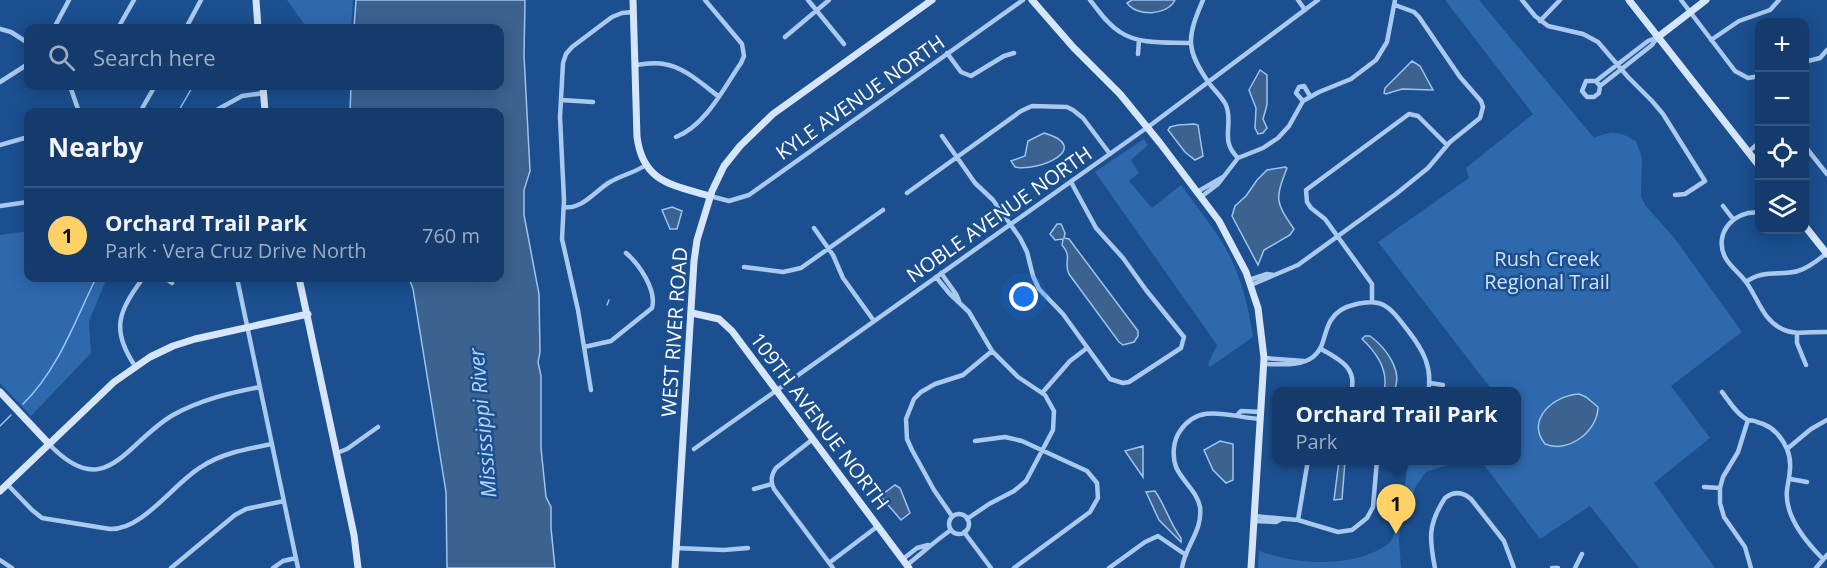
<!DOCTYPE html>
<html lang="en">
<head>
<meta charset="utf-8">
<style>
	:root { --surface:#143b6b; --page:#1d4271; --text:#f1f3f6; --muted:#9dadc1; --line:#33557e; --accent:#ffd166 }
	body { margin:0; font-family:"Open Sans",sans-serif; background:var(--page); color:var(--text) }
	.controls { position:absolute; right:18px; top:18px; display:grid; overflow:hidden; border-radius:12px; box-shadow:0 3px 15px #0003 }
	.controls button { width:54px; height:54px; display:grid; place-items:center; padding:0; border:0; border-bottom:2px solid var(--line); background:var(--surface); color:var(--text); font:30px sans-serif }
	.you { position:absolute; left:1024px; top:297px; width:21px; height:21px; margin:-15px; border:4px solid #fff; border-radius:50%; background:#1a73e8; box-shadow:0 0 0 9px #1a73e833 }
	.badge { display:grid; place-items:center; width:39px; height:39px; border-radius:50%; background:var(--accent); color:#111; font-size:20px; font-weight:700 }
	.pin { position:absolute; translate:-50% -50px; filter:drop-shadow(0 2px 3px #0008) }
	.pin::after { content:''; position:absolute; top:32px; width:21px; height:18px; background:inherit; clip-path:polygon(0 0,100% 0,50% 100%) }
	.popup { position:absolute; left:1272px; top:387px; width:249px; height:78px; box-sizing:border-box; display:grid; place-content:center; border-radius:12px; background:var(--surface); filter:drop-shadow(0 2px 4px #0005); font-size:20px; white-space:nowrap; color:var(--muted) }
	.popup b { font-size:22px; color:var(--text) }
	.popup::after { content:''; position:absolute; left:50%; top:100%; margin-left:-12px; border:12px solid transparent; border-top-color:var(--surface) }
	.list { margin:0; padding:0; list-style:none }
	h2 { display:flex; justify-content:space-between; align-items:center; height:78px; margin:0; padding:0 24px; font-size:26px }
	h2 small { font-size:20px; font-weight:400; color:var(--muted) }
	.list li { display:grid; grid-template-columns:39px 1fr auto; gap:18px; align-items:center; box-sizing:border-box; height:96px; padding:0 24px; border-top:2px solid var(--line) }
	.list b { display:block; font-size:22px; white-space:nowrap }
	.list p { margin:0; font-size:20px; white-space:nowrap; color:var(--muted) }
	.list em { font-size:20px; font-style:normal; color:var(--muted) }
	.icon { flex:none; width:33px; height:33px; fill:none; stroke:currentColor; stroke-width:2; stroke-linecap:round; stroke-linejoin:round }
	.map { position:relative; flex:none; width:1827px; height:568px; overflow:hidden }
	.search { position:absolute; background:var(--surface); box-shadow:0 3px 15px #0003; left:24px; top:24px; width:480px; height:66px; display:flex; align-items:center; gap:15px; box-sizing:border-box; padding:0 21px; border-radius:12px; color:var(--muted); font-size:22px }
	.panel { position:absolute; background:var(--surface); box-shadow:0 3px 15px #0003; left:24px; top:108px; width:480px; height:174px; border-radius:12px }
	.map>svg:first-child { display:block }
	.green { fill:#2e69ad }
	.water { fill:#3c6290; stroke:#9cc4f0; stroke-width:1.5 }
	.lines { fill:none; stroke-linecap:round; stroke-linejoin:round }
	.stream { stroke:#9cc4f0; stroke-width:1.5 }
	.street { stroke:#a9c9ee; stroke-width:4.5 }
	.secondary { stroke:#d6e6fa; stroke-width:7 }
	.labels { text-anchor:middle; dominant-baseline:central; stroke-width:5; stroke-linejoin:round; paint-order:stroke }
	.street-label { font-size:20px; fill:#fff; stroke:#1b4f8f }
	.park-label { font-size:20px; fill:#cfe3fa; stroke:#1b4f8f }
	.water-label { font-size:21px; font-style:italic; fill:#b5d3f5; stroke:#1b4f8f }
</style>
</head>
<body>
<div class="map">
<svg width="1827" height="568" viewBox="0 0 1827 568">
	<rect width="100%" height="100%" fill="#1b4f8f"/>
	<path class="green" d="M287,0H353L351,28H307Z
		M1445,0H1479L1594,138C1613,130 1618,131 1636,141L1642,158L1641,196L1645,205L1675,239L1742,332L1671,386L1710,438L1654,483L1715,568H1639L1590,506L1540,539L1481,461L1516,460V392L1490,391L1492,390L1378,242L1469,178L1466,168L1533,114Z
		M1144,139L1148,145L1131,160L1139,173L1129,181L1152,208L1181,185C1194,203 1208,221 1220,239C1239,268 1248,303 1253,337L1210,367L1208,364L1217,345L1095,172Z
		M28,231V278H107L89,321L91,353L31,416L0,383V235Z
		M1411,460L1459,461L1426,472L1416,486L1400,530L1399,539L1401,568H1258L1259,551C1297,564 1345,568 1380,549C1384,547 1389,544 1391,541C1395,535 1404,503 1405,496C1406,483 1404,473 1411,460Z"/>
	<path class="water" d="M356,0H525L524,55L530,171L524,190V215L539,294L540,352L538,362L541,376V448L546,497L551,507V528L555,568H447L446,492L413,289L409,278H500V112H350L351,86H500V28H354Z
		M1132,0H1175C1167,16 1137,17 1127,3Z
		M1412,61L1420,66L1433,90L1402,89L1386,94L1384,93L1385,88Z
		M1260,70L1267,75V105L1263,119L1267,128L1263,133L1258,134L1255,128L1256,108L1249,90Z
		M1194,124L1198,125L1203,156L1195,160L1185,152L1168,130L1170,127L1178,125Z
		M1044,133C1093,147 1041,172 1015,167L1011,161L1025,156L1028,141Z
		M1285,167L1287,168C1275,199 1275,202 1294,229L1290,235L1264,250L1258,265L1232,216L1235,206L1246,196L1257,180L1267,170Z
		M672,207L682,211L677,229H670L662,210Z
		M1057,224H1061L1065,233L1064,238L1069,239L1138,331V336L1134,342L1123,345L1119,342L1069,274C1063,262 1073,257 1062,245L1063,239L1055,240L1050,234Z
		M1365,336H1370C1385,347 1404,371 1394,391H1384C1389,370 1377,353 1362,339Z
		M1579,394L1586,397L1598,407C1598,431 1568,454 1545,444C1525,420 1554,395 1579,394Z
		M1220,441L1233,444V480L1226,483L1213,470L1204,450Z
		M1143,446V477L1125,451Z
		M1339,461H1345L1342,499L1334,500Z
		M895,485L900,488L910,513L901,520L882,498L883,494Z
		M1155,491C1165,505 1170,524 1181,538V542L1159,520L1146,492Z"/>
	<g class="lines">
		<path class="stream" d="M242,28L247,25
			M178,112L193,86
			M607,305L609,300
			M23,404C58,370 75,321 96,278
			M0,426L11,415"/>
		<path class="street" d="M808,0L844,44
			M1090,0C1099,11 1107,24 1120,32C1139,45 1168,42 1191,43
			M1203,0C1187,37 1185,49 1209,83C1214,90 1222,97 1226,105C1234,125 1219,140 1238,158
			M1298,0L1305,10
			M1522,0L1535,16L1548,26L1583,34L1598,42L1628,77L1652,101L1663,114L1705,181L1685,194L1675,195
			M1681,0L1735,71L1748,78L1760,76
			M1540,21L1560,0
			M54,28L69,0
			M118,28L134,0
			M186,28L201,0
			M0,29L11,32L28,43
			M785,37L829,0
			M1711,40L1739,21L1770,10L1779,0
			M947,53L961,72L971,76L1004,56L1014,53
			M1138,54L1139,40
			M1804,62L1820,58L1827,50
			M635,65C644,64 655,62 664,64C684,67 702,84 718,96
			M1596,81L1600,86L1599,93L1594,97H1587L1582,91L1586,81H1596L1648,41L1658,37
			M0,82L28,64
			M70,86L79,112
			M1600,86L1652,45L1657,38
			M561,100L593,102
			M1303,101L1296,93L1299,87L1304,86L1310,96
			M140,112L155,86
			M213,112L242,96L264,93
			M942,136L975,183L993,200L1020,238L1027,252L1033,276L1039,289L1063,314L1110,379L1123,383L1129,382L1181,348L1184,337L1146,290L1123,258L1096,228L1071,182
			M676,137C706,125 723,89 741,63L744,56L742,44L705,0
			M0,145L28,137
			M1804,145L1827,174
			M1748,152L1760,142
			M1197,192L1223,177
			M907,193L1021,111L1032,106L1067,107L1073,110L1083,118L1110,154
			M710,196L729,201L749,195L1023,0
			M1201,197L1218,184L1238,158L1263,148L1278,138L1289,126L1303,101L1319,92L1351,79L1376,60L1387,42L1395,0
			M0,206L28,202
			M1723,206L1733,219
			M564,207C582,210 596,190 610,182C622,175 634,173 646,165
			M1760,213C1735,209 1713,233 1725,257C1730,267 1740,273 1746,282C1758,298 1762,319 1782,329C1796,336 1812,331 1827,332
			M814,228L833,255L843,278L874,321
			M744,267L783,272L801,268L883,210
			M941,273L956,294L959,301
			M936,277L949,293L969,312L992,351L1018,377L1045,395L1054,411L1053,430L1026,481L1014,491L989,504L967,519
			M165,278L172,283
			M237,278L298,568
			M1249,280L1267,274L1274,275
			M1746,282C1763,269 1780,276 1798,271C1809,268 1818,260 1827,253
			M1251,285L1298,265L1396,194L1428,168L1450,142L1480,118L1483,107L1481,101L1460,77L1419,17L1414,12L1395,5
			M1372,301V284L1325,219L1311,208L1307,202L1306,190L1409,114L1418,116L1447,145
			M1797,333V343L1806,365
			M584,347L611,341L652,308C657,290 639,264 626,253
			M1321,349C1339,359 1358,368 1351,392
			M1264,358L1304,361
			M1264,364C1280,364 1300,367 1313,357C1325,348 1323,333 1331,320C1336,312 1344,307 1353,305C1385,296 1391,309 1409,332C1423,350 1433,368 1428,392
			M135,366C110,329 119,311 143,278
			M1430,383L1443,385
			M591,390L578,310L562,239L564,200L560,117L563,63L566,54L572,47L612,17L622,13L633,12
			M1722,392C1729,401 1737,415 1748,420C1748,420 1756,421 1757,422C1771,425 1781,436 1787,449C1793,463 1789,476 1787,490C1784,516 1806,542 1823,559
			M1042,393L1070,361L1087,348
			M1237,415L1241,411L1261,412
			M1748,420L1738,452L1723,477L1720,488V503L1724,517L1745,547L1751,568
			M813,439L776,468C771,475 770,481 774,489L833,568
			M975,441L1005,437L1022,441L1087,471L1097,483L1098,498L1090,512L1014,568
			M49,444C106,504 125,443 173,415C200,400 229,393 260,387
			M694,449L1152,124L1318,0
			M1787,449L1811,429L1827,420
			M337,453L347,449L378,427
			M1790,479L1807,482
			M7,484L32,510L42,518L110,529C143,530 174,483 201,467C222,453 247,449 272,444
			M1704,487L1720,488
			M754,489L772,484
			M949 524a10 10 0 1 1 20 0a10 10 0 1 1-20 0Z
			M952,516L934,490L912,450L907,439L906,419L914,399L921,392L935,384L963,375L992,351
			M1254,516L1298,520L1338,532L1352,530L1367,518L1373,507L1377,460
			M1298,520L1308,460
			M1254,521L1276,522L1281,519
			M964,532L991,568
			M676,548L724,550L748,548
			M903,559L917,548L928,545
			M0,560L12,568
			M829,563L878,526
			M907,565C922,553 935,541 951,530
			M171,568L235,515L246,509L284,501
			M273,568L283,561L296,558
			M1109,568L1145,542L1158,536L1186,555
			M1182,568C1185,546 1203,531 1200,507C1197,491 1182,481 1176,467C1172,456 1173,441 1180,431C1200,401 1232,418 1261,419
			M1435,568C1429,538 1428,524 1445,498C1454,491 1463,492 1471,499L1504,541L1514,568
			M1552,568H1558
			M1575,568L1582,554
			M1816,568L1827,555"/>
		<path class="secondary" d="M256,0L258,28
			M633,0L637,137C643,183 673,185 710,196
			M1032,0L1073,47L1120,94L1160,143L1219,221L1246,272L1258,308L1264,358L1251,568
			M1629,0L1760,167
			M1658,37L1706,0
			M263,86L265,112
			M1804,225L1827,254
			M299,278L354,535L358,568
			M692,313L719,319L732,331L909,568
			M0,392L49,444
			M0,491L114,382L150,357L173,346L195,339L308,314
			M675,568L694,261L697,240L712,191L724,166L740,146L773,114L932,0"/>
	</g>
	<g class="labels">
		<g class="street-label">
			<text transform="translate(860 97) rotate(-35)">KYLE AVENUE NORTH</text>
			<text transform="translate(999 214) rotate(-35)">NOBLE AVENUE NORTH</text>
			<text transform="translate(674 332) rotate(-86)">WEST RIVER ROAD</text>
			<text transform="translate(820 421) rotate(53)">109TH AVENUE NORTH</text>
		</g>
		<g class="park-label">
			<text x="1547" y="258">Rush Creek<tspan x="1547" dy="23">Regional Trail</tspan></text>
		</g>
		<g class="water-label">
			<text transform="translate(482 423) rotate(-95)">Mississippi River</text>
		</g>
	</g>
</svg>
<div class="controls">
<button>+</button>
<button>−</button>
<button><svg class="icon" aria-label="locate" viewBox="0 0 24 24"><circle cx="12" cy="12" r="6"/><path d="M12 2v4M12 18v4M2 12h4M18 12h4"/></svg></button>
<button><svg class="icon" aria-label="layers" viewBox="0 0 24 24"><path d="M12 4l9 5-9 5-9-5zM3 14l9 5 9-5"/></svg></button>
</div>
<div class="you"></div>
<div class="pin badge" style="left:1396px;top:534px">1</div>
<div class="popup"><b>Orchard Trail Park</b>Park</div>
<div class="search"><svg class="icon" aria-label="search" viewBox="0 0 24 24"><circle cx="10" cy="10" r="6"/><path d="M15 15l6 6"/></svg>Search here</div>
<section class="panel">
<h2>Nearby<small></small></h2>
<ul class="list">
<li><span class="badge">1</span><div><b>Orchard Trail Park</b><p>Park · Vera Cruz Drive North</p></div><em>760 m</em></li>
</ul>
</section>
</div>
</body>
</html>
